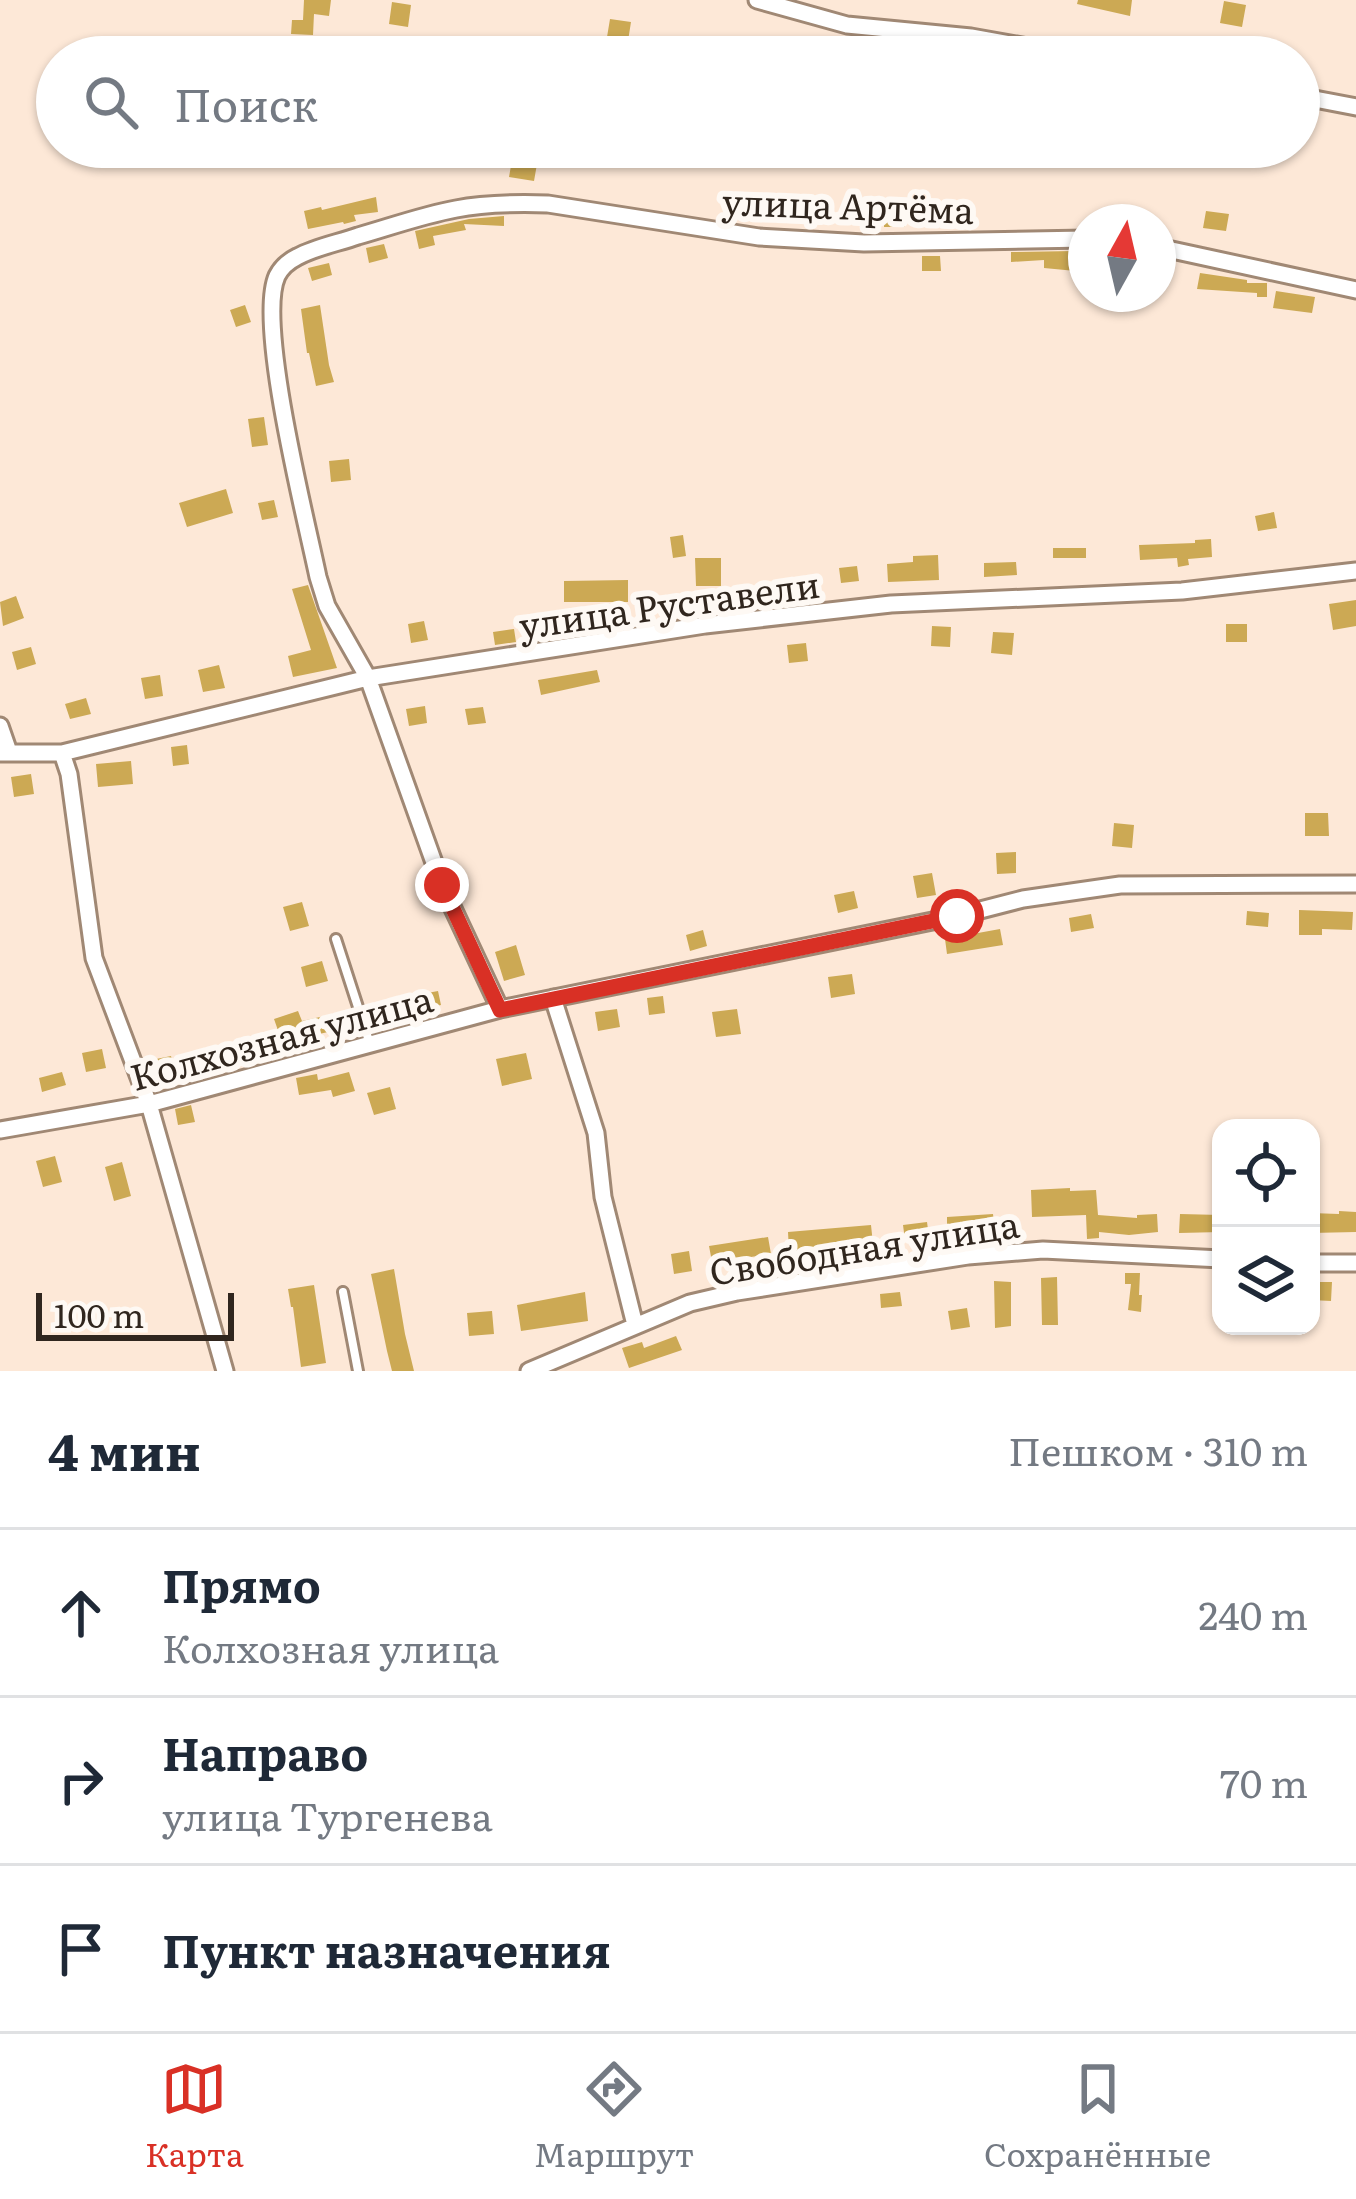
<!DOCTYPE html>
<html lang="ru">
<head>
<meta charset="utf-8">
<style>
	:root { --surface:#fff; --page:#f2f2f3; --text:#1f2937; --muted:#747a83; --line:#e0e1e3; --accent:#d93025 }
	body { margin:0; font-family:Literata,serif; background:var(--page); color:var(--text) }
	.controls { position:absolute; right:36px; bottom:36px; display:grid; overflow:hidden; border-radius:24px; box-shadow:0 3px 9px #0004 }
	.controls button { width:108px; height:108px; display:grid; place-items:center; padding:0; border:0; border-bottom:3px solid var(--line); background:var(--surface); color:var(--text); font:60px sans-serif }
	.compass { position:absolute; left:1068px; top:204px; width:108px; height:108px; border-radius:50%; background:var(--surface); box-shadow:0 3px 9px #0004; rotate:8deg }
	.scale { position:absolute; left:36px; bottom:30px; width:198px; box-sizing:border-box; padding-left:12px; border:6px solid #30261e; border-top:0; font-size:33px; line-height:42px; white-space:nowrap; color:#30261e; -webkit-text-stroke:9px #fef9f4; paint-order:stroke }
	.stop { position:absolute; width:36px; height:36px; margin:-27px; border:9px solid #d93025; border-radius:50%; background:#fff }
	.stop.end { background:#d93025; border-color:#fff; box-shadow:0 3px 12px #0008 }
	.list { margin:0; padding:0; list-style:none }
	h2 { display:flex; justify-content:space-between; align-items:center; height:156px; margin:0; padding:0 48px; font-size:51px }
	h2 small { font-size:39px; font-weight:400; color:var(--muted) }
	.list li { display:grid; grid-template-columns:78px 1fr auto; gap:36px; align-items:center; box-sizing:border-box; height:168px; padding:0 48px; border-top:3px solid var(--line) }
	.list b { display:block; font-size:45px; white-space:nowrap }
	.list p { margin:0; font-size:39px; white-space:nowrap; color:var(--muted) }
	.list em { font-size:39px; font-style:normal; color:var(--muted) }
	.icon { flex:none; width:66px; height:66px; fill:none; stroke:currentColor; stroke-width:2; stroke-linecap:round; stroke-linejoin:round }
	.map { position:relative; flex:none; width:1356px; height:1371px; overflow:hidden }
	.search { position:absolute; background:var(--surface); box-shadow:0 3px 9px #0004; left:36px; right:36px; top:36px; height:132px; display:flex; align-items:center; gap:30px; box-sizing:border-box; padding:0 42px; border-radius:66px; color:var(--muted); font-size:45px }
	.sheet { height:660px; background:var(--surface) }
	nav { display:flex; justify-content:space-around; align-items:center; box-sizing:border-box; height:168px; border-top:3px solid var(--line); background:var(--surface); font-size:33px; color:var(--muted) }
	nav a { display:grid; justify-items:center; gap:6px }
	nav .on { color:var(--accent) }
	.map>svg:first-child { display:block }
	.building { fill:#cca954 }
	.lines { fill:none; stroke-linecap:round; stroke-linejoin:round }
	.lane-casing { stroke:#a08874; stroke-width:14 }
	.street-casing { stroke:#a08874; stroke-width:21 }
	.lane { stroke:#fff; stroke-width:8 }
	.street { stroke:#fff; stroke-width:15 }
	.route { stroke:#d93025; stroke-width:15 }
	.labels { text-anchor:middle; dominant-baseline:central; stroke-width:12; stroke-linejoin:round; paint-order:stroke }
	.street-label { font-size:36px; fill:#30261e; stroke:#fef9f4 }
</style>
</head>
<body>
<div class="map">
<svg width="1356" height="1371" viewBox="0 0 1356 1371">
	<rect width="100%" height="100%" fill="#fde8d7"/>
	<path class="building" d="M304,0H331L329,16L314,14L313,35L291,34L292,20H303Z
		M1078,0H1132L1130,16L1077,4Z
		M1224,1L1246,5L1242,27L1220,23Z
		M392,2L411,5L408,27L389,24Z
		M610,19L631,22L628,41L607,37Z
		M512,160L537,164L534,181L509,177Z
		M376,197L378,212L354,215L356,221L344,224L343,222L308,229L304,211L321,207L322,210Z
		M937,202L955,203L954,218L936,217Z
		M905,209V227H884V210Z
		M1206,211L1229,214L1226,231L1203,228Z
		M504,216V226L464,224L466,230L433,236L435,245L419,249L415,231L469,219Z
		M384,244L388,258L369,263L366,248Z
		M1074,251L1086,253V272L1044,268V260L1011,262V252Z
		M922,256H940L941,271H922Z
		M329,263L332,275L312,281L308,268Z
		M1200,273L1247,280V283H1267V297H1257V293L1197,289Z
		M1276,291L1315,297L1312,313L1273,308Z
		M245,305L251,322L236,327L230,310Z
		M320,305L329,365L334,382L316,386L309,353H307L301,309Z
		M264,417L268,445L252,447L248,419Z
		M349,459L351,480L331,482L329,461Z
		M226,489L233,513L187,527L179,503Z
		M274,500L278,517L262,520L258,503Z
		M1274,512L1277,528L1258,531L1255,516Z
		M683,535L686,556L673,558L670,537Z
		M1211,539L1212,557L1188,559L1189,565L1178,567L1177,558L1140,560L1139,545L1195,543V540Z
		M1053,548H1086V558H1053Z
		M938,555L939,580L888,582L887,564L913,562V556Z
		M695,558H721V586H696Z
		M1016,562L1017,575L984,577V563Z
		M857,566L859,581L841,583L839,568Z
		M628,580V602H564V581Z
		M308,585L337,668L293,677L288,656L311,650L292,589Z
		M16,596L24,618L3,626L0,602Z
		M1356,600V626L1333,630L1329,604Z
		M424,621L428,640L411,643L408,624Z
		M1226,624H1247V642H1226Z
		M932,626L951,627L950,647L931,646Z
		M514,629L516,642L495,645L493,632Z
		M993,632L1014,633L1012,655L991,653Z
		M806,643L808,661L789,663L787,645Z
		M31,647L36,664L17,670L12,652Z
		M219,665L225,688L203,692L198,670Z
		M597,670L600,682L541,695L538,680Z
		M160,675L163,696L145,699L141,678Z
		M86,698L91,714L70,719L65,704Z
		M425,706L427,723L409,726L406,709Z
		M483,707L486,723L468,725L465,709Z
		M187,745L189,764L173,766L171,747Z
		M131,761L133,784L98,787L96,764Z
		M31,774L34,794L14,797L11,777Z
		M1305,813H1328L1329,836H1305Z
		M1114,823L1134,825L1132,848L1112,846Z
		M1016,852V873L997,874L996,853Z
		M932,873L936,895L917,898L913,876Z
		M854,891L858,908L838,913L834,895Z
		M302,902L309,926L290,931L283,907Z
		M1299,910L1353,912L1352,930L1322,929V935H1299Z
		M1247,911L1269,913L1268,927L1246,925Z
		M1091,914L1094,928L1071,932L1069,918Z
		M1000,929L1003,945L947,954L945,939Z
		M703,930L707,946L690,951L686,935Z
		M516,945L525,975L504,981L495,952Z
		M322,961L328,981L306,987L301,967Z
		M852,974L855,994L831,998L828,977Z
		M438,991L441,1005L394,1016L390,1000Z
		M663,996L665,1013L649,1015L647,998Z
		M617,1009L620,1027L598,1031L595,1012Z
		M737,1009L741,1034L716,1037L712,1012Z
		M298,1011L302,1021L338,1013L342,1029L319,1034L317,1026L281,1039L274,1019Z
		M102,1049L106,1068L86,1072L82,1053Z
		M526,1053L532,1079L502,1086L496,1059Z
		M171,1056L176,1076L161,1080L156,1059Z
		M62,1072L66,1085L42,1092L39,1078Z
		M349,1072L355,1091L333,1097L331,1090L299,1095L296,1078L317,1074L318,1080Z
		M390,1087L396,1109L374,1115L367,1093Z
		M191,1105L195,1122L178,1125L175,1109Z
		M55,1156L62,1182L43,1187L36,1161Z
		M122,1162L131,1196L114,1201L105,1167Z
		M1070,1188V1191L1096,1190L1098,1215L1137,1218V1215L1157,1214L1158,1232L1129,1235L1099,1232V1238L1087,1239L1086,1215L1032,1217L1031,1190Z
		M1339,1211L1356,1212V1232L1311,1233V1213L1339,1214Z
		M993,1214L995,1231L947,1236V1217Z
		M1180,1214L1221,1215V1232L1179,1233Z
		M927,1222L929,1237L905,1240L903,1225Z
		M871,1225L873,1244L807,1248V1251L789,1252L788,1232Z
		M768,1237L771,1254L731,1260L732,1264L713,1267L709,1246Z
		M689,1251L692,1271L674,1274L671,1254Z
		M394,1269L405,1334L414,1371H392L387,1351L371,1274Z
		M1125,1273H1140L1139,1295H1142L1141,1312L1128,1310L1131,1284H1125Z
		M1057,1277L1058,1325H1042L1041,1278Z
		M994,1281L1011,1282V1326L995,1328Z
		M1311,1282H1332L1331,1301L1311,1300Z
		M314,1285L326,1363L301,1367L293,1307H291L288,1289Z
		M585,1292L588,1321L521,1331L517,1305Z
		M900,1292L902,1306L881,1308L880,1294Z
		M967,1308L970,1327L951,1330L948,1311Z
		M492,1311L494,1334L469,1336L467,1313Z
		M676,1336L682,1350L629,1368L622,1348L642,1342L644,1348Z"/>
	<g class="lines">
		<defs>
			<path id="lane" d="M336,939L370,1044
				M343,1292L358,1371"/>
			<path id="street" d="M757,0L847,25L971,37L1084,57
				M1299,96L1356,107
				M1158,247L1356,290
				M0,726L9,752
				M0,753H62L368,678L705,625L891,604L1182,591L1356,571
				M62,753L69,774L94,958L149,1104L225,1371
				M553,998L596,1133L603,1197L635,1325
				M500,1009L442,885L368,678L327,606L318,577C306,519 256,323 277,276C281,268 289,261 297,257C315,247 338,243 358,236C390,227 423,215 456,209C486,203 517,203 548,204L759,237L864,243L1086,239
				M0,1130L149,1104L500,1009L957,916L1023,899L1120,885L1356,884
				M1311,1263H1356
				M529,1371L690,1303L737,1292L968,1256L1043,1250L1221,1259"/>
		</defs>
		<use href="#lane" class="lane-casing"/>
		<use href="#street" class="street-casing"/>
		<use href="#lane" class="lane"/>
		<use href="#street" class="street"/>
	</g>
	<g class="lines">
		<path class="route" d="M442,885L500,1010L957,916"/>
	</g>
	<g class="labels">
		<g class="street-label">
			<text transform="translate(848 204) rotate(2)">улица Артёма</text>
			<text transform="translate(669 603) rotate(-8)">улица Руставели</text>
			<text transform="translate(281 1036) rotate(-15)">Колхозная улица</text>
			<text transform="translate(864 1246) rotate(-9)">Свободная улица</text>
		</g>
	</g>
</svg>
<div class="controls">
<button><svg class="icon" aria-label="locate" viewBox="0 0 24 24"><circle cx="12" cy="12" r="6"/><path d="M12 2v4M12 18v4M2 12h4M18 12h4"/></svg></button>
<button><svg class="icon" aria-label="layers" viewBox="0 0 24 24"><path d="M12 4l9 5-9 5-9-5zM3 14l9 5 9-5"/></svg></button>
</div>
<svg class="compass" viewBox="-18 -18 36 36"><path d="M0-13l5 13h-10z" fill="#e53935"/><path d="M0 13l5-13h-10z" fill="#747a83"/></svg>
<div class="scale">100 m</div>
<div class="stop" style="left:957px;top:916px"></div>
<div class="stop end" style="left:442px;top:885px"></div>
<div class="search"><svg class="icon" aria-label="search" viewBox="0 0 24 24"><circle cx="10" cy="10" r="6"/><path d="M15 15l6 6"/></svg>Поиск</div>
</div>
<section class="sheet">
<h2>4 мин<small>Пешком · 310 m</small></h2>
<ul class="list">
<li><svg class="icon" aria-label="ahead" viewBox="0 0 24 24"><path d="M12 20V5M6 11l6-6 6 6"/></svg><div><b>Прямо</b><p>Колхозная улица</p></div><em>240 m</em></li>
<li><svg class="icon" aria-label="right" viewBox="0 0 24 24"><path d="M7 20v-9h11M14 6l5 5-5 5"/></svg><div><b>Направо</b><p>улица Тургенева</p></div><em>70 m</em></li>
<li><svg class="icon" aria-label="arrive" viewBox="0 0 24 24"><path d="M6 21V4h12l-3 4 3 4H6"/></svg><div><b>Пункт назначения</b></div></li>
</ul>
</section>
<nav>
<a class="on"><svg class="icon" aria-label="map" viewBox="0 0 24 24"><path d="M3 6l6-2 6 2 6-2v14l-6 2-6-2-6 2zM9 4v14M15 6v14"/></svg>Карта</a>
<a><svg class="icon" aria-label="directions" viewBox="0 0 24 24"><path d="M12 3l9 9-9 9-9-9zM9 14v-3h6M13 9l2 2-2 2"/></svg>Маршрут</a>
<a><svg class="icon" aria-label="saved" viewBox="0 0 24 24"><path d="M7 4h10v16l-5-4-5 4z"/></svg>Сохранённые</a>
</nav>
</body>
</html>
